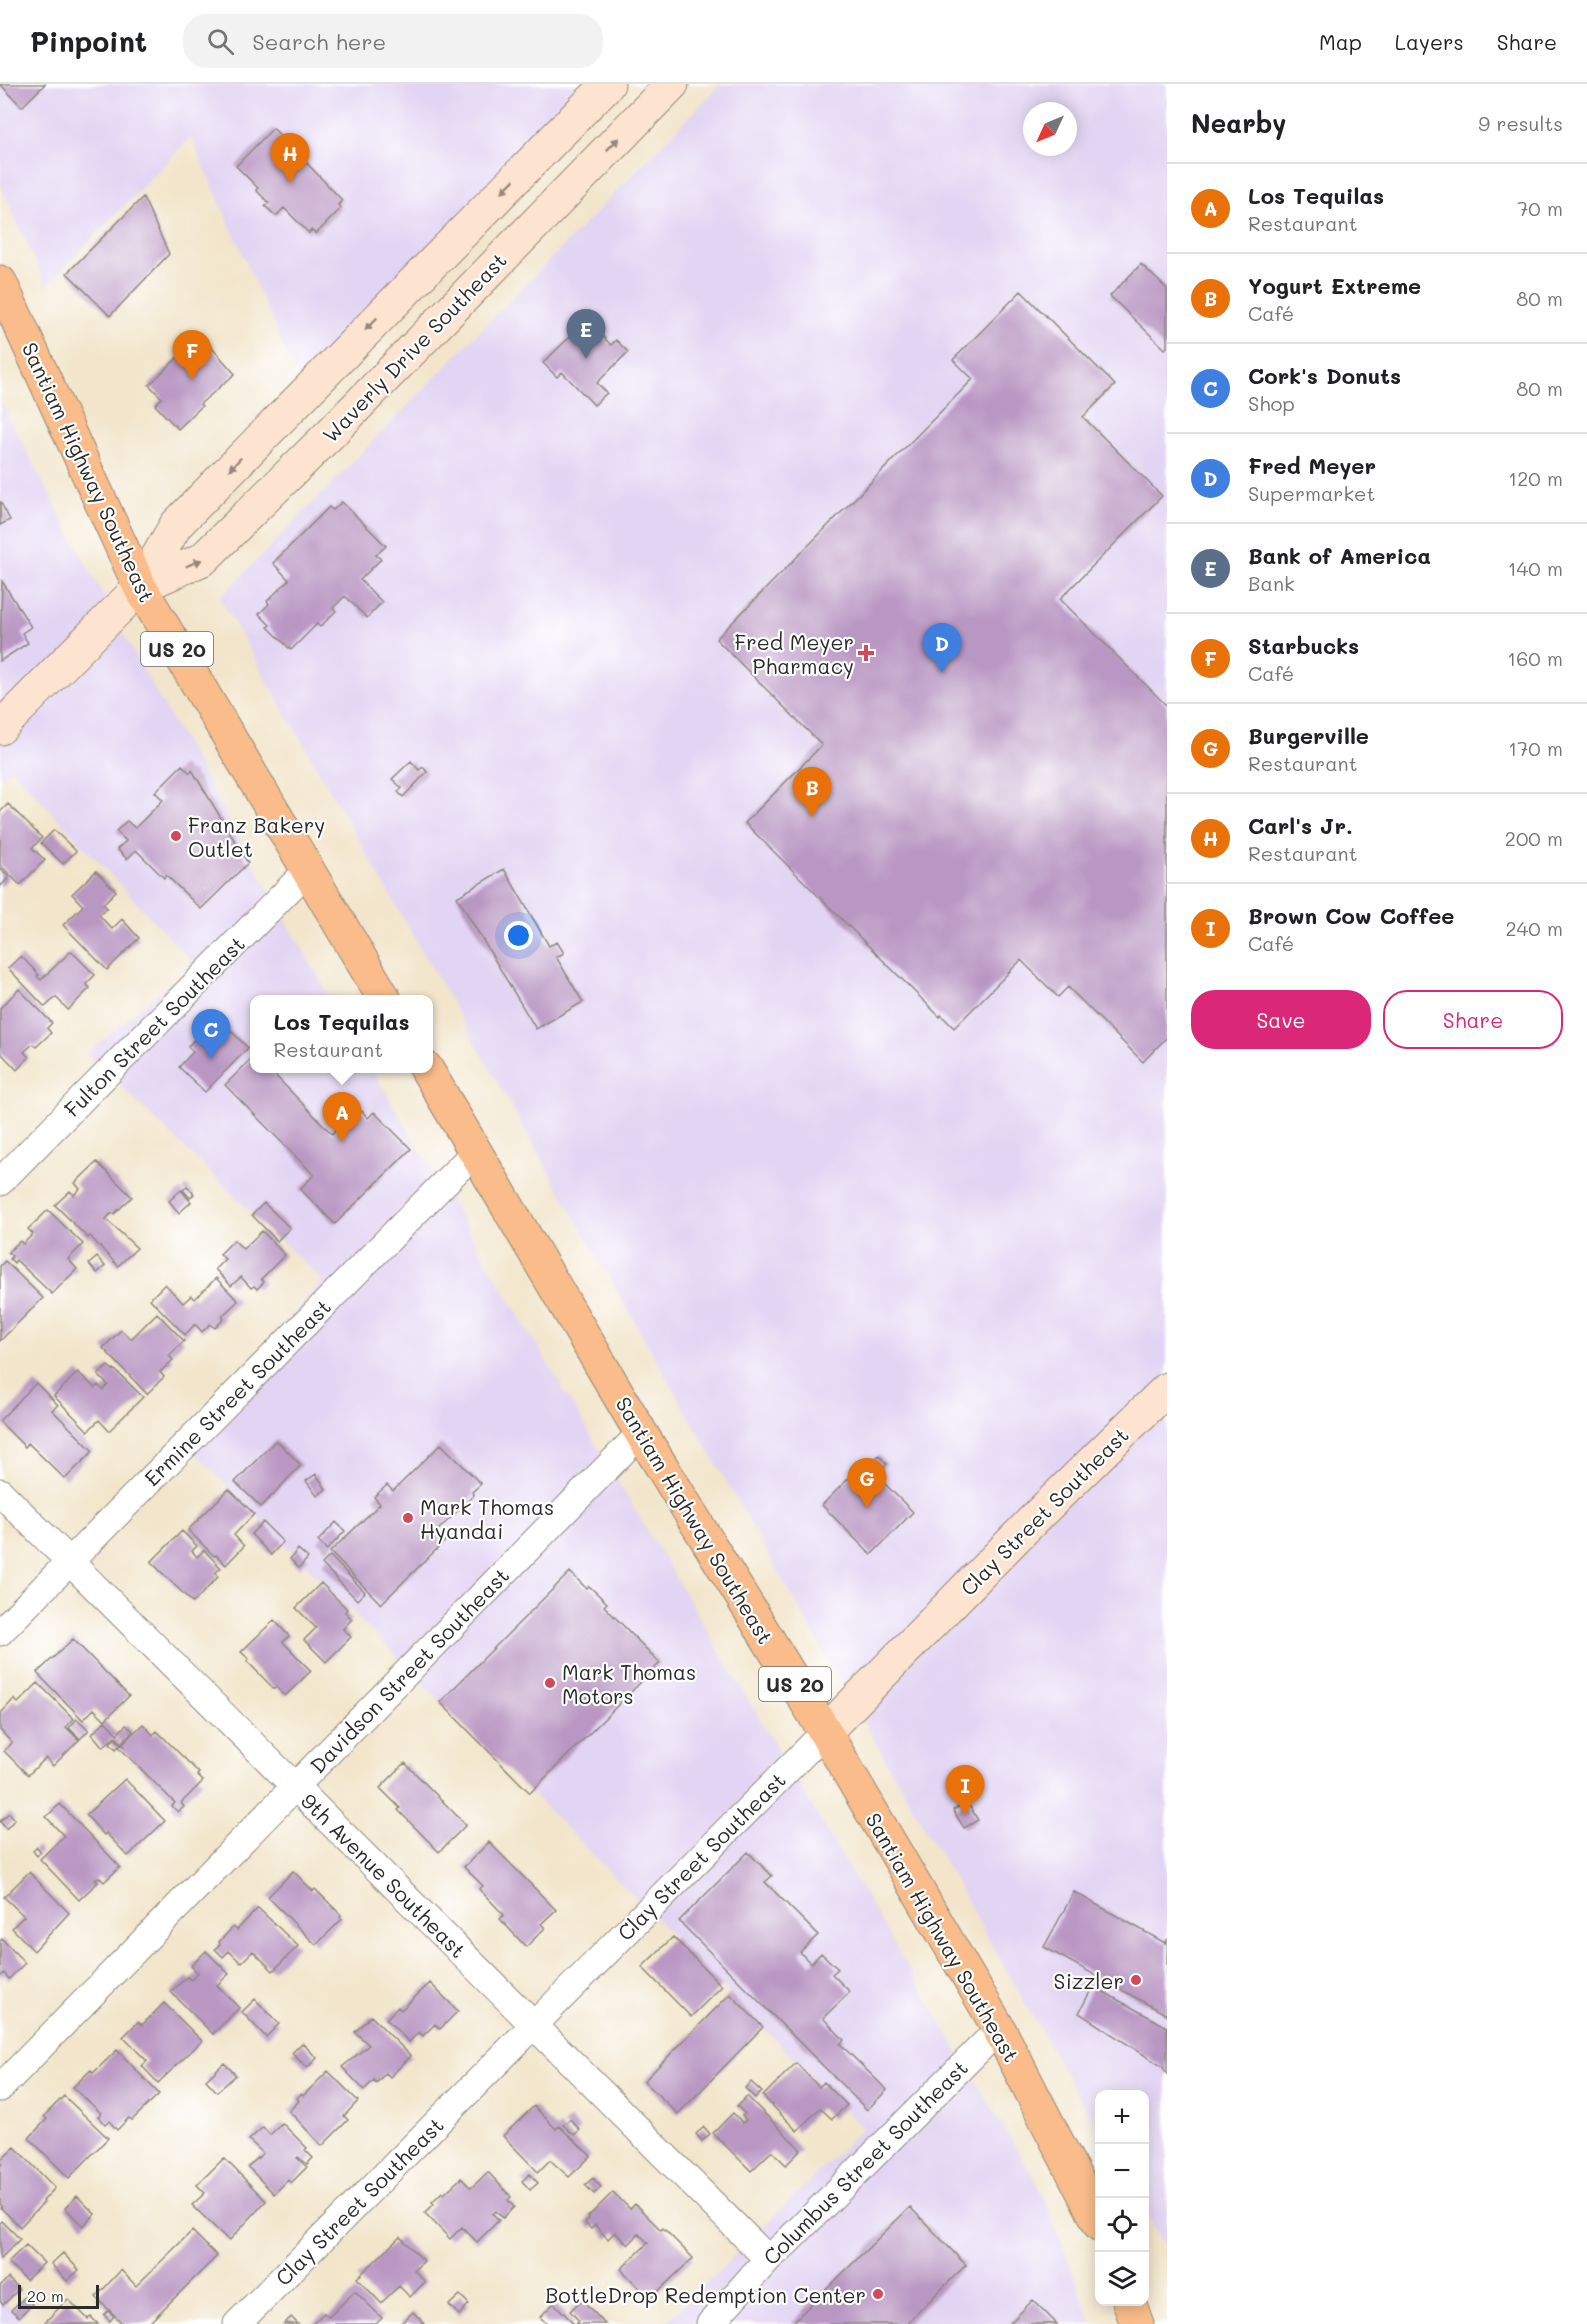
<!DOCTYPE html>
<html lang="en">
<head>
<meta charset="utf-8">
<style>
	:root { --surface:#fff; --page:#f2f2f2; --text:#202124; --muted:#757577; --line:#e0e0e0; --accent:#db2777 }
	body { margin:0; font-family:Mali,sans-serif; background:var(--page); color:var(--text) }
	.controls { position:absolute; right:18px; bottom:18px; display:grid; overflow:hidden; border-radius:12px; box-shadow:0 3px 15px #0003 }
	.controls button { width:54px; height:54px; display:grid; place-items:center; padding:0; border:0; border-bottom:2px solid var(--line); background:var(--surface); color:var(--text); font:30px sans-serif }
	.compass { position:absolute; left:1023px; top:18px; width:54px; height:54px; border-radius:50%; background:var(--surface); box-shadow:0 3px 15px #0003; rotate:226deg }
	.scale { position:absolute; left:18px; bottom:15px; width:81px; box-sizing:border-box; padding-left:6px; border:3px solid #2b2b2b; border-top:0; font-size:16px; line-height:21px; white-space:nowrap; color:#2b2b2b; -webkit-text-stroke:4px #fff; paint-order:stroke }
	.you { position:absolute; left:519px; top:852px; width:21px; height:21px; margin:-15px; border:4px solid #fff; border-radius:50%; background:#1a73e8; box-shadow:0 0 0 9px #1a73e833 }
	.badge { display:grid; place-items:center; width:39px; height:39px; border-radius:50%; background:var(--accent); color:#fff; font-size:20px; font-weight:700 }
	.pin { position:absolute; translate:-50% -50px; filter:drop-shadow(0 2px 3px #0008) }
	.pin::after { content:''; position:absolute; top:32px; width:21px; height:18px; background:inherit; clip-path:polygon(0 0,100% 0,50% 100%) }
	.popup { position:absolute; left:250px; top:911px; width:183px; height:78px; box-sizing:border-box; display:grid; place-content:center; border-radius:12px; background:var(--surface); filter:drop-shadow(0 2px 4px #0005); font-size:20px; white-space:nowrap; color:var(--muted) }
	.popup b { font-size:22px; color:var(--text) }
	.popup::after { content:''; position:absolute; left:50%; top:100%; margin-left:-12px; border:12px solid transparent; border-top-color:var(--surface) }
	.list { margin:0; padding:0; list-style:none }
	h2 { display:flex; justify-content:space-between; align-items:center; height:78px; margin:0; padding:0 24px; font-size:26px }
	h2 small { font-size:20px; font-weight:400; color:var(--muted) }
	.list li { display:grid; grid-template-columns:39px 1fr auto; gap:18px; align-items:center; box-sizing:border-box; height:90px; padding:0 24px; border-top:2px solid var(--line) }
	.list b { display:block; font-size:22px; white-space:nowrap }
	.list p { margin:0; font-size:20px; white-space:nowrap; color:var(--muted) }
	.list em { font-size:20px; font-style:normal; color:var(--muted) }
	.actions { display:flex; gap:12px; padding:18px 24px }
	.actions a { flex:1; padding:14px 0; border:2px solid var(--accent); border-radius:24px; text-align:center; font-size:21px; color:var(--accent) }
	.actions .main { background:var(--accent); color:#fff }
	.icon { flex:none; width:33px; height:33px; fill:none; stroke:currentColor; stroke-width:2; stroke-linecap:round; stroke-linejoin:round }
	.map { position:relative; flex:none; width:1167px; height:2240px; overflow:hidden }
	header { display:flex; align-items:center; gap:36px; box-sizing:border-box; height:84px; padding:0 30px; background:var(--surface); border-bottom:2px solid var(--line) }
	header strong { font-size:28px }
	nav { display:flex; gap:33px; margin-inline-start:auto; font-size:21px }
	.search { width:420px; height:54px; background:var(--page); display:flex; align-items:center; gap:15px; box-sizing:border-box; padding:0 21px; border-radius:24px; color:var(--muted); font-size:22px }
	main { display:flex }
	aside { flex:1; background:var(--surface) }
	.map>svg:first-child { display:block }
	.built { fill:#e2d4f3; fill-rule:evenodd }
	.building { fill:#b997c3 }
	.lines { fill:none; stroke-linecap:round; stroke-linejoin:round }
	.street-casing { stroke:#8e887b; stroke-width:29 }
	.secondary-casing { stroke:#8e887b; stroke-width:35 }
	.primary-casing { stroke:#8e887b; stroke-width:35 }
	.street { stroke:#fff; stroke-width:27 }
	.secondary { stroke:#fde4d0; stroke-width:33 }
	.primary { stroke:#f9bc8a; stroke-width:33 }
	.oneway { fill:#94887e }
	.poi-dot { fill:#d1495b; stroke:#fff; stroke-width:2 }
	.labels { text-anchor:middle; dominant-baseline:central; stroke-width:4.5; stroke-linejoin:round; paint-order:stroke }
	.shield { fill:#fff; stroke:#6b6b6b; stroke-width:1.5 }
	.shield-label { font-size:20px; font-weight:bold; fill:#2b2b2b }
	.street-label { font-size:21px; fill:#2b2b2b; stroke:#fff }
	.poi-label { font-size:21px; fill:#2b2b2b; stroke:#fff; text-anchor:end }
</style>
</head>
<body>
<header>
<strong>Pinpoint</strong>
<div class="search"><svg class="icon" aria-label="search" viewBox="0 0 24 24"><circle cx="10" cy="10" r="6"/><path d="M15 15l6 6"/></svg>Search here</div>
<nav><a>Map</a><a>Layers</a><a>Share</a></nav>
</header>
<main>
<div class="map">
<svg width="1167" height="2240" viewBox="0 0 1167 2240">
	<rect width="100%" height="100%" fill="#fff"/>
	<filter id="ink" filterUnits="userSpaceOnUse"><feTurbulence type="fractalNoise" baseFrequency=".0167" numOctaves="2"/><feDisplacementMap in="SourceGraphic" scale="12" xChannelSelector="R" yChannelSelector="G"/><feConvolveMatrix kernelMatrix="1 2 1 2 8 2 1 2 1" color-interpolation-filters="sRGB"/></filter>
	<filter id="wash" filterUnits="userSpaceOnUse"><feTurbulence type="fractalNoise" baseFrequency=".008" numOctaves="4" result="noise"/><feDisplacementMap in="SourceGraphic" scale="24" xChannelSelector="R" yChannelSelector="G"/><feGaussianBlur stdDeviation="1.35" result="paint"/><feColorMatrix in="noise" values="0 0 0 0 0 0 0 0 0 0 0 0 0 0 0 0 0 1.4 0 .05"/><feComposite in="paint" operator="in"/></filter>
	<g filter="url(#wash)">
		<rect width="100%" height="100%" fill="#f2e5cb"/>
		<path class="built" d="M0,0H589L298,295L191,53L46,202L0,100Z
			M721,0H1167V2166L1145,2127L1144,2010H1100L1099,2048L220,514ZM1032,27H1068V63H1032Z
			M0,317L136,573L331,915L255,916V984L372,985L1044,2111L1092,2240H665L863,2044L179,1353L323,1197L87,970L193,879L11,684L0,695Z
			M0,2215L26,2240H0Z"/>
		<g id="blocks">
			<path class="building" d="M0,0H45L22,23Z
				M273,44L342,116L338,121L341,124L316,150L311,146L309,149L284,124L276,132L265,122L269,119L256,106L258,104L236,82Z
				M143,113L169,170L110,232L67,189Z
				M1141,180L1167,205V263L1165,265L1110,212Z
				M1021,207L1115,301L1083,333L1162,412L1060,515L1167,622V953L1143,978L1068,903L1058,913L1021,876L954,944L941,931L940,933L745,739L822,661L716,555L973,295L953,276Z
				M587,236L611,261L616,256L628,268L597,299L607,309L594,321L562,288L557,293L543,279Z
				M196,256L202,263L207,258L235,290L200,320L202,322L178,345L155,321L162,314L149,301Z
				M0,417L10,436L0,441Z
				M342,418L386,462L376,471L381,475L360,496L382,518L367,534L345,512L333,524L336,527L320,543L317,540L291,566L268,543L270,541L259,530L269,520L267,517L289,496L273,479L329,423L333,426Z
				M2,497L31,543L22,549L28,559L0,577Z
				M411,677L419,686L423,683L427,688L403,713L398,708L402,704L392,695Z
				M182,681L190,689L192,686L248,779L201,825L166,791L164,794L136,766L127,775L117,765L126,757L116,747L127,737L135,744L163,716L155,708Z
				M8,720L42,754L32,764L45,776L20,801L0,781V728Z
				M54,746L76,767L63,780L41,759Z
				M0,784L9,793L0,803Z
				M504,785L549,862L557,858L564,869L556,873L583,918L536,945L457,813Z
				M96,787L116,807L103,820L107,824L99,831L112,845L122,835L139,854L107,886L63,841L83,822L72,810Z
				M71,867L95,891L86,900L90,904L68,926L56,913L45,923L8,884L21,872L39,891L37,892L41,896Z
				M19,905L52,939L47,944L51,949L36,963L33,960L24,968L29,973L17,986L0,968V924Z
				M222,938L248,964L205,1008L179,983L193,968L188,962L197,953L202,959Z
				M255,971V984H268L332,1050L338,1044L341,1048L362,1027L368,1034L374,1028L411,1065L335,1140L300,1105L314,1091L225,1001Z
				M97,1078L132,1113L114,1130L112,1129L106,1135L137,1164L118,1182L90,1152L88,1154L55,1121L70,1107L74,1111L80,1105L75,1099Z
				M187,1102L194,1110L190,1114L183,1106Z
				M181,1106L191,1118L179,1129L169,1117Z
				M264,1119L290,1144L277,1157L252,1131Z
				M48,1126L83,1160L68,1175L77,1185L52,1210L16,1176L14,1179L10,1175L12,1172L8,1168L20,1157L23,1160L33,1150L28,1145Z
				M262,1147L285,1171L261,1195L264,1198L257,1205L254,1202L251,1204L241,1193L231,1202L215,1185L225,1175L220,1170L234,1156L243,1165Z
				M97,1173L105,1182L97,1189L89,1180Z
				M5,1177L43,1214L0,1257V1182Z
				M216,1194L238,1217L222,1232L224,1235L215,1244L210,1240L202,1248L195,1240L185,1251L150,1215L165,1200L183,1219L191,1212L195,1215Z
				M157,1229L184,1257L169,1272L173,1276L160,1288L164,1293L147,1310L103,1264L121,1246L131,1255Z
				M108,1282L113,1286L114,1285L143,1313L109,1347L99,1336L88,1347L54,1312L78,1288L95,1304L98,1301L103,1306L108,1301L98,1291Z
				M36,1299L58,1321L52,1326L93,1367L65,1395L28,1359L25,1363L0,1338V1336Z
				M276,1356L301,1381L261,1423L235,1398Z
				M441,1360L481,1400L472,1408L474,1411L436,1448L445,1457L381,1520L330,1468L380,1420L374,1413L387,1401L393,1407Z
				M879,1371L887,1380L879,1388L871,1379Z
				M864,1379L913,1428L871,1471L822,1421Z
				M316,1390L326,1405L317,1412L306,1397Z
				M229,1405L254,1430L234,1451L244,1462L226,1481L216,1471L214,1472L188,1446Z
				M263,1438L283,1458L271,1471L251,1450Z
				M336,1438L345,1447L327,1466L318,1457Z
				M182,1447L197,1462L192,1467L197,1473L204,1466L221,1484L215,1489L218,1493L193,1519L151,1478Z
				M298,1465L308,1474L299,1484L290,1475Z
				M330,1472L365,1508L357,1516L322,1480Z
				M570,1488L586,1504L589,1502L607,1519L604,1522L660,1579L530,1709L440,1618Z
				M321,1499L347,1525L345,1528L352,1535L343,1545L351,1553L326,1578L304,1556L316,1544L296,1524Z
				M274,1536L289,1552L283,1558L311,1587L285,1612L276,1603L274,1605L247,1577L249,1575L241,1568Z
				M73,1555L129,1612L105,1636L94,1625L83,1636L37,1589Z
				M38,1599L74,1635L66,1643L79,1656L53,1682L46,1674L28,1691L4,1667L12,1659L0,1646V1630L14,1615L18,1619Z
				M77,1635L89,1646L80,1655L69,1644Z
				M105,1637L117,1650L126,1641L133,1647L121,1659L115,1652L103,1663L92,1650Z
				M143,1640L153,1651L157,1647L199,1689L197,1691L203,1697L181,1719L184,1723L178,1728L172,1722L175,1719L119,1663L122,1660L126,1664L122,1660Z
				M115,1654L121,1660L116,1665L110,1659Z
				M405,1679L466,1741L439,1768L398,1726L400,1724L380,1704Z
				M125,1695L165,1737L128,1772L106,1749L104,1751L86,1731Z
				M967,1718L978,1736L964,1744L953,1726Z
				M60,1720L120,1783L104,1798L99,1793L95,1796L98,1798L79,1816L40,1775L64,1752L46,1733Z
				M9,1729L15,1735L6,1745L0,1737Z
				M489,1758L556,1826L541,1840L545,1844L526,1863L500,1835L504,1831L479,1805L483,1802L464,1783Z
				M37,1763L41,1768L37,1772L33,1767Z
				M748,1768L772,1792L765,1798L818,1851L800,1868L811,1880L821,1869L838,1885L832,1890L850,1908L823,1934L844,1956L840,1960L887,2006L867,2026L679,1837Z
				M293,1787L313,1807L315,1805L341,1831L340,1833L342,1835L316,1861L268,1813Z
				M29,1788L69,1829L34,1867L12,1844L24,1832L4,1813Z
				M1074,1808L1165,1859L1167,1856V1931L1044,1863Z
				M258,1824L298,1862L273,1887L253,1867L241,1879L229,1867L223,1873L215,1865L220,1860L219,1858L233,1843L237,1846Z
				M673,1853L722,1902L691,1933L642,1883Z
				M2,1855L25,1879L9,1895L4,1889L0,1893V1857Z
				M206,1867L229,1890L217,1901L239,1924L213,1950L171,1908L187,1893L191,1896L198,1889L191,1882Z
				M430,1899L458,1927L440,1945L435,1940L423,1952L419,1948L409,1958L386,1935L398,1923L401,1926Z
				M1093,1902L1167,1943V1991L1163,1983L1079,1929Z
				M730,1910L763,1943L678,2030L644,1997Z
				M255,1915L279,1940L266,1953L242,1928Z
				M164,1919L202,1957L158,1999L142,1982L147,1977L123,1953L138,1938L142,1941Z
				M371,1932L411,1972L390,1993L386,1989L376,1999L374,1996L364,2006L342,1983L369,1961L355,1948Z
				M302,1959L317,1974L307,1984L292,1969Z
				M117,1966L159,2010L132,2036L129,2034L117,2046L109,2037L105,2040L98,2032L101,2029L73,2003L91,1986L93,1989Z
				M224,1979L236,1991L217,2008L206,1996Z
				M796,1979L819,2003L824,1998L847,2021L832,2035L820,2024L797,2047L763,2012Z
				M328,1987L358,2017L344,2032L348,2036L322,2062L289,2027L299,2017L297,2014L301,2010L303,2012Z
				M751,1998L762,2008L755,2014L745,2004Z
				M64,2012L108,2054L69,2094L29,2054L47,2035L44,2032Z
				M747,2012L801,2066L786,2081L772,2067L751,2087L713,2049L733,2029L743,2039L746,2036L742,2032L745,2030L737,2022Z
				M534,2022L556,2045L559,2042L591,2072L569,2093L550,2076L538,2088L503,2052Z
				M570,2035L580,2046L574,2051L563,2041Z
				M282,2039L307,2064L305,2066L313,2074L307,2080L298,2073L297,2074L307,2083L291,2099L288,2096L274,2110L248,2083L263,2069L249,2056L263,2043L270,2051Z
				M704,2043L710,2050L702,2057L696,2050Z
				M15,2063L55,2104L43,2117L44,2118L20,2143L1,2124L2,2122L0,2120V2082L2,2080L0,2077Z
				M224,2074L266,2117L229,2157L192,2121L205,2109L197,2101Z
				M488,2088L511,2113L508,2116L514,2123L503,2134L496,2127L493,2130L499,2136L477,2158L462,2143L450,2155L425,2129L434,2120L432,2118L442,2108L444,2110L461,2094L471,2104Z
				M530,2090L538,2099L530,2106L522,2097Z
				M593,2094L601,2103L594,2110L585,2101Z
				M613,2108L630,2125L635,2120L661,2146L663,2144L693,2174L650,2215L621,2185L648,2159L639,2150L628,2161L615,2148L608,2155L595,2141L591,2145L585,2139L589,2134L588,2133Z
				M77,2112L95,2130L83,2142L65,2124Z
				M910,2123L966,2181L906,2240H791Z
				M2,2137L20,2155L0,2175V2139Z
				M192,2147L217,2172L148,2240H123L96,2213L121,2186L136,2202Z
				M400,2153L424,2177L414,2186L425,2198L410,2213L399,2202L381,2219L357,2194Z
				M26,2161L44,2179L26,2196L8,2178Z
				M63,2169L79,2186L67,2197L51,2180Z
				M8,2194L19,2205L3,2221L0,2217V2202Z
				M355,2207L382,2234L376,2240H312L324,2229L329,2233Z
				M460,2211L469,2220L459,2231L449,2221Z
				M25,2213L32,2220L19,2233L11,2226Z
				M68,2215L88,2235L91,2233L98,2240H43Z
				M582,2216L605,2240H576L579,2237L570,2227Z
				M1033,2216L1057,2240H1009Z
				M554,2219L574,2240H547L540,2233Z
				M108,2227L114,2232L110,2237L104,2231Z
				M413,2228L425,2240H400Z
				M291,2233L298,2240H284Z"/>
		</g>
	</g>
	<g filter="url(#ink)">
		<use href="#blocks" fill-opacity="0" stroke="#8e887b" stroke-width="1.5"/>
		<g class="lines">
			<defs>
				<path id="street" d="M0,1098L309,785
					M0,1408L768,2175
					M0,1548L475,1068
					M0,2004L641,1349
					M237,2240L825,1648
					M710,2240L768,2175L785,2160L999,1945"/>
				<path id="secondary" d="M140,503L203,475L330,350L672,0
					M0,644L140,503L176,441L608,0
					M825,1648L1038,1431L1167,1305"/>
				<path id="primary" d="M0,198L140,503L385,916
					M426,984L641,1349L825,1648L999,1945L1100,2141
					M1129,2218L1137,2240"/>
			</defs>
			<use href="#street" class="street-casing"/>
			<use href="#secondary" class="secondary-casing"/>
			<use href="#primary" class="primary-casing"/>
			<use href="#street" class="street"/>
			<use href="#secondary" class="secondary"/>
			<use href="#primary" class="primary"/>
		</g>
		<defs><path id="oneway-solid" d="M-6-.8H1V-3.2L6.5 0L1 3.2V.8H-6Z" transform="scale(1.5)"/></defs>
		<g class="oneway">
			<use href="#oneway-solid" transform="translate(613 60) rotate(-45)"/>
			<use href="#oneway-solid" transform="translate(508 102) rotate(135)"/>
			<use href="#oneway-solid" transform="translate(371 240) rotate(134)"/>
			<use href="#oneway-solid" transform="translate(235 380) rotate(134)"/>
			<use href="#oneway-solid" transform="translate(194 479) rotate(-23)"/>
		</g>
	</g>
	<g class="poi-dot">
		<path d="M863 560h6v6h6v6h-6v6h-6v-6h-6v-6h6z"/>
		<circle cx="176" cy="752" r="6"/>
		<circle cx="408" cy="1434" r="6"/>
		<circle cx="550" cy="1599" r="6"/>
		<circle cx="1136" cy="1896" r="6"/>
		<circle cx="878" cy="2210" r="6"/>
	</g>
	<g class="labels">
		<g class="shield">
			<rect x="141" y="548" width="72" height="34" rx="4.5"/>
			<rect x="759" y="1583" width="72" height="34" rx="4.5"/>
		</g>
		<g class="shield-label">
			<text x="177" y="565">US 20</text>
			<text x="795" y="1600">US 20</text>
		</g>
		<g class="street-label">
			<text transform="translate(414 263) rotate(-46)">Waverly Drive Southeast</text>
			<text transform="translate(89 388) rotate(65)">Santiam Highway Southeast</text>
			<text transform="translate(154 942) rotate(-45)">Fulton Street Southeast</text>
			<text transform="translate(237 1308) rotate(-45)">Ermine Street Southeast</text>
			<text transform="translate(1044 1427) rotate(-45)">Clay Street Southeast</text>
			<text transform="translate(695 1436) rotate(59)">Santiam Highway Southeast</text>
			<text transform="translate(409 1586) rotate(-46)">Davidson Street Southeast</text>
			<text transform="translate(701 1772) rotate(-45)">Clay Street Southeast</text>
			<text transform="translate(384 1791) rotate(45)">9th Avenue Southeast</text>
			<text transform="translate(943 1853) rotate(60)">Santiam Highway Southeast</text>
			<text transform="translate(865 2078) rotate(-45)">Columbus Street Southeast</text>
			<text transform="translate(359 2117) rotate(-45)">Clay Street Southeast</text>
		</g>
		<g class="poi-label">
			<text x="854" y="557">Fred Meyer<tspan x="854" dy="24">Pharmacy</tspan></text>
			<text x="188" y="740" text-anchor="start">Franz Bakery<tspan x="188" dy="24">Outlet</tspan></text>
			<text x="420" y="1422" text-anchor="start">Mark Thomas<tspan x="420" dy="24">Hyandai</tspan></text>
			<text x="562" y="1587" text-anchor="start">Mark Thomas<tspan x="562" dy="24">Motors</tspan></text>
			<text x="1124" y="1896">Sizzler</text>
			<text x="866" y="2210">BottleDrop Redemption Center</text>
		</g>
	</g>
</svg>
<div class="controls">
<button>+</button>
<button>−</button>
<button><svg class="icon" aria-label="locate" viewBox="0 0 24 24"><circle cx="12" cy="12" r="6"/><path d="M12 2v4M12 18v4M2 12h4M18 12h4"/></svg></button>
<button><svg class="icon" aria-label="layers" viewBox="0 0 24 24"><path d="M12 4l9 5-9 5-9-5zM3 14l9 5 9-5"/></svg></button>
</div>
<svg class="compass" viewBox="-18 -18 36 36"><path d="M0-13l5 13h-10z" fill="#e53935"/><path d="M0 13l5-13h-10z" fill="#757577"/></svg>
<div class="scale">20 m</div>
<div class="you"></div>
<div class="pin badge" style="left:342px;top:1058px;background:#e8710a">A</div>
<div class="popup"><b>Los Tequilas</b>Restaurant</div>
<div class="pin badge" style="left:812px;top:733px;background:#e8710a">B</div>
<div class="pin badge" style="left:211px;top:975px;background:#3f7fe0">C</div>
<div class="pin badge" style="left:942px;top:589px;background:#3f7fe0">D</div>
<div class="pin badge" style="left:586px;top:275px;background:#5c6f8a">E</div>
<div class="pin badge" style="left:192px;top:296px;background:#e8710a">F</div>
<div class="pin badge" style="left:867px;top:1424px;background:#e8710a">G</div>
<div class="pin badge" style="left:290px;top:99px;background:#e8710a">H</div>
<div class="pin badge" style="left:965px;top:1731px;background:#e8710a">I</div>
</div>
<aside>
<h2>Nearby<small>9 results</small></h2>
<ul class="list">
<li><span class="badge" style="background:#e8710a">A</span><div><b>Los Tequilas</b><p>Restaurant</p></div><em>70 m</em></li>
<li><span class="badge" style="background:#e8710a">B</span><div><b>Yogurt Extreme</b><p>Café</p></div><em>80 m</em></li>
<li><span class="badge" style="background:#3f7fe0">C</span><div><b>Cork's Donuts</b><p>Shop</p></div><em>80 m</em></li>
<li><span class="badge" style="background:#3f7fe0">D</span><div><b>Fred Meyer</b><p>Supermarket</p></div><em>120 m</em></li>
<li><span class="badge" style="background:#5c6f8a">E</span><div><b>Bank of America</b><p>Bank</p></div><em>140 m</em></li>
<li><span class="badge" style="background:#e8710a">F</span><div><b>Starbucks</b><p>Café</p></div><em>160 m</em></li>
<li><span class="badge" style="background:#e8710a">G</span><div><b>Burgerville</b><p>Restaurant</p></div><em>170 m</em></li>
<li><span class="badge" style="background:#e8710a">H</span><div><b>Carl's Jr.</b><p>Restaurant</p></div><em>200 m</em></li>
<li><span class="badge" style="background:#e8710a">I</span><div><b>Brown Cow Coffee</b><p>Café</p></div><em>240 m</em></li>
</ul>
<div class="actions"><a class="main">Save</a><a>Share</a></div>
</aside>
</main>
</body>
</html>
